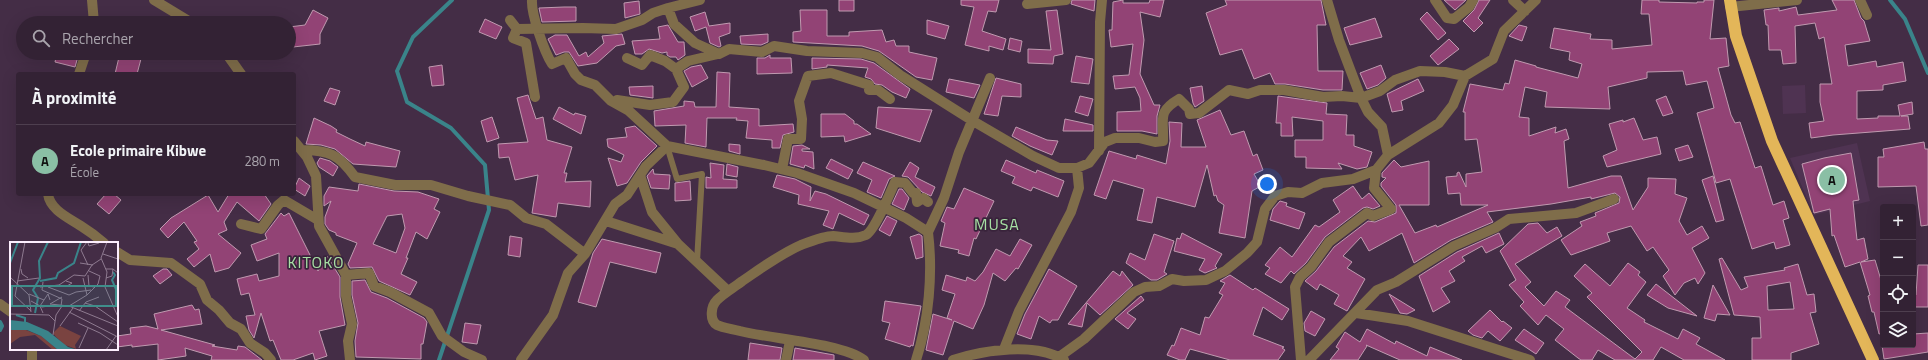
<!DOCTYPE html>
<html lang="fr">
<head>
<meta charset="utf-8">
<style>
	:root { --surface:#332234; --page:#3b2a3c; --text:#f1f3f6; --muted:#a9a4ac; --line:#4e3f4f; --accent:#8abfa5 }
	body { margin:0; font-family:"Titillium Web",sans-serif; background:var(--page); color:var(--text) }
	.controls { position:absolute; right:12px; bottom:12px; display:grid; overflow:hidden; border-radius:4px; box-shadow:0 4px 16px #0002 }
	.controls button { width:36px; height:36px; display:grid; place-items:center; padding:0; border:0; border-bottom:1px solid var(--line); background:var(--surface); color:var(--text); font:20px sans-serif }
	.you { position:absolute; left:1267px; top:184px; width:14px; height:14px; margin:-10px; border:3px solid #fff; border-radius:50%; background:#1a73e8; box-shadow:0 0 0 6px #1a73e833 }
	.badge { display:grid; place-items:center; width:26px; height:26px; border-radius:50%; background:var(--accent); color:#111; font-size:13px; font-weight:700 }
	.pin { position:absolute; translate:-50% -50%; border:2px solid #fff; box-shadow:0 1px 4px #0006 }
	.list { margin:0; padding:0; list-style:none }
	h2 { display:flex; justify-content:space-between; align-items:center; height:52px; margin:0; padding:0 16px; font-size:17px }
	h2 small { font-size:13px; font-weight:400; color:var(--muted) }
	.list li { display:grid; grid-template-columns:26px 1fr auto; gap:12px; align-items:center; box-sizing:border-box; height:72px; padding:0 16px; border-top:1px solid var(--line) }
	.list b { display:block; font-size:15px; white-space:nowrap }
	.list p { margin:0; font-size:13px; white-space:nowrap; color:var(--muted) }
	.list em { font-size:13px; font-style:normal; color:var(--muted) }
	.icon { flex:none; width:22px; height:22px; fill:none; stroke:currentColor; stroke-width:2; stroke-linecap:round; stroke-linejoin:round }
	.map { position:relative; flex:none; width:1928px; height:360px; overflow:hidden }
	.search { position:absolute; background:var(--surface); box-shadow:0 4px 16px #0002; left:16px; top:16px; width:280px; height:44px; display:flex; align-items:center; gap:10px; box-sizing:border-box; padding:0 14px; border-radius:22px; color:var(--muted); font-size:15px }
	.panel { position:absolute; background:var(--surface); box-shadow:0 4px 16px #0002; left:16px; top:72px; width:280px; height:124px; border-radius:4px }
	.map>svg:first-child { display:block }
	.built { fill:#4f3352 }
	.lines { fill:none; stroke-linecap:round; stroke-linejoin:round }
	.stream { stroke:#3a848a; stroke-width:4 }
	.building { fill:#924375; stroke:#c09ab0; fill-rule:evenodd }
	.lane { stroke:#7f6d4a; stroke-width:6 }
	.street { stroke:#7f6d4a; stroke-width:10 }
	.highway { stroke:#e3b659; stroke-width:12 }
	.labels { text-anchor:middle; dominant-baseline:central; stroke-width:3.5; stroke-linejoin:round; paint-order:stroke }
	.neighbourhood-label { font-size:16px; letter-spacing:1px; fill:#a7e0a4; stroke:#39233b }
	.inset-river { fill:none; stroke:#3a848a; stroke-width:2 }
	.inset-road { fill:none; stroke:#8e7a90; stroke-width:1 }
	.view { fill:#3f8e8b; fill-opacity:0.15; stroke:#3f8e8b; stroke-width:2 }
	.inset-edge { fill:none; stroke:#fdeefe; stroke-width:2 }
</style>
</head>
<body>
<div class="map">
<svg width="1928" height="360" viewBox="0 0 1928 360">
	<rect width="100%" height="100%" fill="#442d46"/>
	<path class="built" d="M1805,85L1806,113L1783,114L1782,86Z
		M1857,143L1870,201L1814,215L1790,158Z"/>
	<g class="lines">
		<path class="stream" d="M1890,0L1905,19L1928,73
			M0,322L2,326L0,330
			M439,360L489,210L485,165L451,128L407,102L397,71L413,37L452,0"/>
	</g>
	<path class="building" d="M839,0H854V11H839Z
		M961,0H999L996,12L988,11L982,31L1006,39L1003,50L989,46V51L965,45L974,7L961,5Z
		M1072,0H1095L1094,11L1071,4Z
		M1123,0V3H1149L1150,0H1164L1160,17L1140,12L1144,40L1140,74L1154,105H1160L1157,116V134L1142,131H1117V112L1141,111L1140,98L1135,87L1115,89L1113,76L1129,75L1133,44L1111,47L1109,30H1112L1113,2Z
		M1225,0H1321L1326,25H1317L1318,71H1343L1342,90H1323L1285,84H1275L1270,73L1254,79L1242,49L1220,55L1206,13L1227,5Z
		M1444,0H1466L1455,10Z
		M1479,0H1490L1478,18L1483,23L1474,32L1463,21L1474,10Z
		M1642,0H1659V2L1697,3V2H1704V0H1714L1710,39L1726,38L1729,66L1718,68L1731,115L1735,123L1740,122L1755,168L1761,166L1773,205L1784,201L1789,218L1783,220L1790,245L1776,249L1774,242L1752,249L1730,179L1716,183L1697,113L1714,108L1707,81L1686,85L1683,71L1647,72V78L1608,87L1610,109L1545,107L1547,92L1525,87L1519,117L1529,118V136L1556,127L1555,133L1566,129L1569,139L1564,141L1568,188L1611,176H1621L1633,210L1648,187V178L1676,179L1675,194L1687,198L1679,221L1687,235L1702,226L1709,238L1692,248L1705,273L1698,284L1695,278L1684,283L1675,295L1663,276L1669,270L1653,247L1647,251L1631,226L1607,233L1610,241L1571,255L1561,240L1582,226L1580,222L1596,216L1595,213L1619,203L1620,197L1615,193L1591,199V197L1551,204L1487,212L1493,222L1451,240L1414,263L1402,233L1369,251L1361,237L1343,256L1352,262L1347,268L1365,279L1347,311L1334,304L1339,295L1320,284L1317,290L1305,281L1316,271L1334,247L1368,221L1375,222L1396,213V205L1381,186V183L1386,178L1382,177V173L1394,160L1401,167L1429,161V205H1399L1415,233L1436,225L1437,227L1488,205H1461L1460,193L1448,194L1446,177L1457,176V173L1459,172L1466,187V174L1482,172L1477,139L1465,140V112H1463L1470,84L1503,90L1505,83L1509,84L1515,60L1536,66V67L1578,78L1582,64L1569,60L1570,52L1550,48L1554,28L1591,34L1590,39L1612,40V49L1652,45L1649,14H1641Z
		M1832,0H1854L1861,18L1864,21L1870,41L1845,45L1848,66L1876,61L1877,67L1903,62L1906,81L1883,85V90L1857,91V119L1878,118V116H1900L1898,105L1912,102L1913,114L1901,116H1908L1910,129L1833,135L1811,138L1809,123L1824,121L1820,102V84H1832L1824,37L1819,39L1815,23L1795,26L1796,63L1783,64L1781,50H1769L1768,25H1766L1764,10L1779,8V11L1796,7L1798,15L1837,10Z
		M639,1L640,14L625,18L624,3Z
		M564,7H576V21L542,22L539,8Z
		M313,10L328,18L320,34V44L293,47L292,37H289V27L305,25Z
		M800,10H827V36H849V32L882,30L886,42L894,40L896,46H909V52L937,58L932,80L916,77L879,51L862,46L793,42V32L801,31Z
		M1057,10L1063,54L1054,56L1053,64L1028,63V49L1051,50L1046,11Z
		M705,12L709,26L730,23V33L719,37L721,46L719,47L710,43L706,27L695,31L690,17Z
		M1427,12L1446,33L1438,40L1420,19Z
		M1375,18L1382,37L1350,45L1344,28Z
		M485,19L502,27L496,39L479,32Z
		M927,20L949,26L945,39L927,34Z
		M668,25L678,42H684L685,55L678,60L676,57H670L667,55V52L662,53L649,49L642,54H635L632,41L660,39L658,27Z
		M1519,25L1527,27L1522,41L1509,36Z
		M622,34L625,44L616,46L597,63L578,66L569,52H564L556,55L548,39L555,35H567L579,56L586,52L588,57L604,43L602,36Z
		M768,34V42L761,45L741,44L740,36Z
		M1010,38L1022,41L1020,52L1008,49Z
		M1449,39L1459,49L1438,65L1430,56Z
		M57,53H79L75,67L55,62Z
		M120,53L142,55L137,74H115Z
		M770,55V58H791L792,73L757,74V58H765Z
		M1076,56L1093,59L1089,84L1071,82Z
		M812,58L861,59L874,63L910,89L906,98L892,92L882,85L875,84L871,79L865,77L868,68L827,65V67L812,69Z
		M442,65L444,85L432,86L429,67Z
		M701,65L708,78L692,87L684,71L691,67Z
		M1381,65L1386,78L1378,85L1367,89L1360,73Z
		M717,72L730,73L729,107L759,109V126L793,124L794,132L783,135L780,148H772V140L746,138L748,121L736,120L737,118H707L706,147L685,143L686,125L655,126L654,111L684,106V101L694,102L695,107H716Z
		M996,78L1021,84V97L1002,96L998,116L984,114Z
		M949,79L980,85L974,98L946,92Z
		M1418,79L1424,91L1401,101L1403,110L1392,112L1387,94Z
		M653,86V98L630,95L629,87Z
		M1202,86L1204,101L1195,107L1193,103L1190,88Z
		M330,88L340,91L335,105L324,101Z
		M528,95L536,119L543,117L547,140L572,147L564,173H567L565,182L591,181L590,207L558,203L556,217L532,213L538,175L515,180L509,157L499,158L498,144L528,142L517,98Z
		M1080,96L1093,99L1088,116L1075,112Z
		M1278,96L1327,103L1326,114L1347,115L1346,135H1354V146L1372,152L1367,167L1357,169L1338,163L1342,169L1306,168V157H1295V140H1323V121L1292,117L1293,136H1281V123H1276Z
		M1666,96L1673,113L1663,116L1656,100Z
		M559,107L574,115L575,113L586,116L581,134L553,119Z
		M878,107L932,110L920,142L876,128Z
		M1220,110L1231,135L1244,131L1253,156L1257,154L1263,170L1254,174L1261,186L1252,191L1245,238L1219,233L1224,205L1218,201L1216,195L1214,196L1207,165L1195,207L1157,197L1152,223L1137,220L1144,189L1113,180L1106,199L1094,195L1109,151L1136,159L1137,155L1166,164L1170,141L1169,122L1182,123L1181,147H1206L1197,120Z
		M821,114H845L854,121V124H857L871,134L845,142L844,136L821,137Z
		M492,117L499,138L487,142L481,121Z
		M314,118L331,126L337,130L336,132L350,139L365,146L366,142L400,151L396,167L353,164L335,149L321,145L306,144Z
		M1634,118L1643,140L1657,137L1661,154L1607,167L1603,156L1617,150L1609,124L1623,120V122Z
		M1065,119L1093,125V131H1063Z
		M635,126L657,146L641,162L627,183L617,186L608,158L621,162L624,155L608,147L607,139L627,137L625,128Z
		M1016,127L1047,140L1058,141L1052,155L1030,146L1012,136Z
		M1924,142L1925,149H1928V225L1921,226L1916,186L1878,187V157H1884L1883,149Z
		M729,144L740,145V154L729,151Z
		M802,145L810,149H802V151L813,152L814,169L805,165L804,168L790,164L793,146Z
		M1688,145L1693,157L1679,161L1675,149Z
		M1851,153L1859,200L1853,201L1857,240L1864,238L1868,259L1861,262L1875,260L1881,280L1883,333L1879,334L1874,312H1872L1868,296L1870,295L1860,262L1845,267L1834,235L1832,236L1830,209L1814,213L1802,164L1824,158Z
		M320,158L330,161L338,167L333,176L319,167L317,163Z
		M831,159L853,170L848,179L826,168Z
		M1006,160L1036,173L1037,170L1064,181L1058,197L1033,187L1031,191L1012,183L1015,177L1001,171Z
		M863,162L895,176L889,179L881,198L867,192L872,180L857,173Z
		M910,162L919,168L915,177L935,187L931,196L922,192L908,177L902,176Z
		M710,163L724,165L723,179L737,180V188H706V177L711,178Z
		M727,164L738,167L737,177L726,175Z
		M653,169L654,174L670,175L669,189L651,188L647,176Z
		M777,175L795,179L811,187L810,201L815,191L826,194L869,215L864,225L839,213L833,229L823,225L829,211L798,204L799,195L773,187Z
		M1713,176L1724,220L1716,222L1702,180Z
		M299,178L310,186L305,196L294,189Z
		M690,181L691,200L675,201V183Z
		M359,184L394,191L418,192L439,199L434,209L440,212L427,239L416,232L406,258H408L401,274L417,282L410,295L379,281L372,267L350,268L348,264L357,243L336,235V233L329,230L325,224V217L331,201L324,206V196L329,187L358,191ZM402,214L405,228L396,253L373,244L387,216Z
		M1353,186L1362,199L1369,193L1380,206L1373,209L1367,207L1363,208L1325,237L1306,263L1294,274L1291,271L1281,283L1265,274L1270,268L1265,265L1280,247L1292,257L1315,225L1319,227L1340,212L1333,200Z
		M964,188L994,201L976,239L974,238L969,256L958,253L959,250L940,246L945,223L941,221L947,207L954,209Z
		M899,189H902L909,198L904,210L892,204Z
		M106,194H114L121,200L109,214L97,204Z
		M229,194H264L271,204L259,221L237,202L224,222L227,230L218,234L241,253L229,268L215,272L210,254L194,267L187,259L199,249L194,242L197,241L184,222L168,238L160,229L171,218L208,195L218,212Z
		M1280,201L1287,203L1286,206L1305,213L1299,229L1270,220L1273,209Z
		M281,213L284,216L289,213L318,271L327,256L340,277V297L345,325L319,331L327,356L315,360L313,353L293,360H281L273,340L270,341L261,313L254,338L249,330L246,316L255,315L249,293L241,295L237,279L257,274L259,281L279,276V253L257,261L251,245L267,239L265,234Z
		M887,216L897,221L890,236L879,230Z
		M1538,223L1547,233L1557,227L1562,236L1515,264L1531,282L1525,287L1544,306L1556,291L1570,300L1565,307L1635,359L1642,352L1587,297L1592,293L1574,276L1585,264L1610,286L1628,263L1640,272L1638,275L1646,282L1627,308L1645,320L1644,322L1678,339L1683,329L1700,338L1696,344L1725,360H1684L1661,347L1653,360H1615L1598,350L1592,360H1581L1578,358L1555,340L1564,329L1546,315L1538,325L1520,306L1524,302L1509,285L1516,280L1500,251L1528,224Z
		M1182,233L1222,254L1215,266L1217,268L1205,273L1199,270L1205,259L1174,251L1177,238L1180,239Z
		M1499,233L1504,244L1486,253L1482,246L1462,257L1465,261L1449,271L1455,281L1441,288L1450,302L1433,312L1419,276L1457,252Z
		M919,234L922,236L923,257L916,259L910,237Z
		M1154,234L1174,241L1164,272L1167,274L1157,280H1151L1126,263L1130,253L1145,260Z
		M510,236L522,238L520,257L508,255Z
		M602,239L661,253L656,273L610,262L596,307L578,302L593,253Z
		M1020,239L1032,245L1018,269L1016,268L1005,281L993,273L984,305L973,329L954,321L943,355L926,350L933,314L952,320L947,318L955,294L942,290L946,275L966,281L967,277L975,281L983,272L996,249L1010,256Z
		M1722,258L1741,290L1748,287L1744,277L1785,270L1784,268L1798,264L1807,295L1814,294L1816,312L1810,313L1819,344L1791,353V360H1752V338H1761L1760,317L1734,315L1719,259ZM1790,282L1794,309L1768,310L1767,286Z
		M1918,265H1928V307H1913V295H1916Z
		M163,269H167L172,275L160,284L153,276Z
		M1049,269L1077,286L1058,320H1052L1050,323L1039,316L1031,339L1017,334L1025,314Z
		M1113,271L1120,276L1122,271L1133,285L1100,315L1087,303L1082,327L1068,324Z
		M1230,275L1253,290L1255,288L1289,309L1282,320L1263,307L1253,335L1284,347L1282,348L1285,350L1278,360H1230L1190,349L1185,360H1180L1167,355L1172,345L1174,346L1181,328L1200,335L1205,317L1209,318L1223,295L1219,293L1225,283L1220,281Z
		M365,280L371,292L387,298L424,318L427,322L423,344H421V359L356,357L355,341L358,323L352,295V281Z
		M1656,284L1697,316L1668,308L1647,295Z
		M1713,285L1730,315L1717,314L1715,321L1704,318Z
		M1389,294L1415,310L1407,314L1400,313Z
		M1141,296L1144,300L1127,313L1136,319L1128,329L1115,319Z
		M885,301L921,306L913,346L911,345L910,347L885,339L890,323L882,321Z
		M192,305L195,310L199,309L202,324L161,330L215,345L212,346L237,350L238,346L245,347L262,360H211L212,356L185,348L186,356L158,360V344L132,347V345L117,347V336L131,334L130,328L146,326L158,329L154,314Z
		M1490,310L1502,322L1503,321L1512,328L1500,341L1488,331L1482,338L1473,335L1468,331Z
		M1311,311L1325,319L1315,336L1305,331L1304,323Z
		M465,323L481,325L477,344L462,342Z
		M1367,329L1395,344L1396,341L1427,356L1430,347L1462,360H1400L1366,345L1367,346L1358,360H1330L1339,349L1336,347L1345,332L1360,342Z
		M1524,329L1544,343L1536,354L1515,340Z
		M1928,333V352L1884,359L1882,345H1913V334Z
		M750,343L782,348L780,360H748Z
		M795,348L834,355V360H793Z"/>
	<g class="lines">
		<path class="lane" d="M667,146L677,179L702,174L697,262"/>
		<path class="street" d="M92,0L94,23
			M154,0L192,23
			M532,0C531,14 544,51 552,64L566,58L575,74L581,80L595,85L611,101L629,111L667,146L764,165L797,173L854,193L906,218L928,232C933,273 929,321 916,360
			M1435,0L1447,18L1454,19L1469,7L1473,0
			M1513,0L1525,11
			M1860,0L1867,15
			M1027,4L1066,0
			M1730,7L1797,0
			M668,8L674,24L695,43L719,54L729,49L762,52L774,46L807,51L862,53L877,57L900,75L973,121L1033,156L1059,168H1077L1089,163L1105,142L1115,138H1139L1155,142L1163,141C1164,118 1157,112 1179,99L1189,109L1190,114L1199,113L1229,90L1248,94L1260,90H1284L1323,97L1342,96L1361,98L1380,91L1395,80L1420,71L1445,72L1465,76
			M510,20L517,29L583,28L616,29L642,20L653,13L668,8L700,0
			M517,29L513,38L526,43L535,97
			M226,53L241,74
			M627,58L642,65L650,55L665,61L676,69
			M79,74L86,53
			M617,100L650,105L673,102L684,87L676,69L688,61L718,54
			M294,141L307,157L316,176L319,226L346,275V296L352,324L348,341L350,360
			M302,150C330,150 339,155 355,177L395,185H431L468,196L510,205L526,218L546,224L585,254
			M1099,151L1100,22L1102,0
			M1388,155L1439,123L1453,105L1465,76L1493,59L1504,31L1536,0
			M782,169L788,139H801L802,119L799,101L808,76L831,73L869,85V90H878L890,99
			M640,175L652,212L678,244
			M48,194C50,210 69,218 81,226C89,231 97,237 104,243
			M606,221L678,244L728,291
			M241,224L261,229L278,205L284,200L318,220
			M928,232L944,198L959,152L990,78
			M117,252L130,260L171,263L200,284L207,300L219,310L230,323L241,329L250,343L265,353L271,360
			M346,275L369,273L374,286L390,292L429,313L442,336L464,352L482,360
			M0,304L11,312
			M1356,313L1408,321L1530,360
			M32,349V360
			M1004,349L1019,311L1071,212L1079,188L1077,168
			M1059,357L1084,339L1134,292L1145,287L1159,286L1172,279L1184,281L1206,280L1225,271L1247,253L1257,242L1265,209L1275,196L1288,192L1302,193L1322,183L1353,179L1376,170L1388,155L1382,127L1368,112L1361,98L1339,40L1327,0
			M521,360L553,315L568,273L585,254L615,204L627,195L646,166L667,146
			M786,360L790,341
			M864,360C841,343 771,339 740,331C733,329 723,328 717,325C709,320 711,306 717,300C724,293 733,288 741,282C760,269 780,254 801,245C809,242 824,236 833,236C844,237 855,240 866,235C875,230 890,193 895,182L905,183L913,193H916L917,202L923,198L928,202
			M953,360C984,350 1035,342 1064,360
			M1301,360L1295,287L1300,277L1311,267L1329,242L1367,213L1373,216L1391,209L1374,188L1376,170
			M1309,360L1377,290L1396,282L1454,246L1495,228L1509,219L1576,213L1614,199"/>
		<path class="highway" d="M1730,0L1736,36L1772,141L1873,360"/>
	</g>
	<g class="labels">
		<g class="neighbourhood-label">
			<text x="997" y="224">MUSA</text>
			<text x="316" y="262">KITOKO</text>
		</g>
	</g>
	<g transform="translate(10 242)">
		<rect width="108" height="108" fill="#442d46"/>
		<path d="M50,84L71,94L65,103L66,107L55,103L46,95L43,91ZM11,86L31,94L48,108H43L25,93L10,95L0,102V88Z" fill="#7a4340"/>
		<path d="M0,78L17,80L38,89L58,105L68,108H48L31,94L17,88H0Z" fill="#3a848a"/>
		<path class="inset-river" d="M0,21L8,0M103,30L105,33L102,38L108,52M30,39L46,36L48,31L64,21L71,0M25,71L28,56L23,48L30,36L29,19L38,0M6,73L15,76V80"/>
		<path class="inset-road" d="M15,0L5,54L21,69M77,0L71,8L78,23M97,0L91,16L97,30L95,45L108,75M78,1L79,4L89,1M93,12L108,17M70,21L83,23M11,27L12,32L18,36M96,27H103L108,31M78,33L79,44L84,45M0,35L19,53L21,70M96,36L102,34L103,27M7,39L29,36M56,39L62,41L57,44M33,40L32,48L52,57L51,64M30,45L49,43L64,33L75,34L82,23L91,17M38,45L59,53L66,50L81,48M19,52L34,58M77,53L88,42L90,34L79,29M52,55L40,62L59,64L108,84M21,59L32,65L45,63M75,61L85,64L108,80M59,64L77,53L73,36M69,69L76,60L89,55M59,70L108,95M33,71L30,64L38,52L40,58M0,72L39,73L45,79M68,81L90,91L108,103M50,84L63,66M43,93L46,73L52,64M69,106L78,86M96,108L106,94"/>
		<path class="view" d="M2,44H106V64H2Z"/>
		<rect width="108" height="108" class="inset-edge"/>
	</g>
</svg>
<div class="controls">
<button>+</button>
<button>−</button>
<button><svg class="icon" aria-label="locate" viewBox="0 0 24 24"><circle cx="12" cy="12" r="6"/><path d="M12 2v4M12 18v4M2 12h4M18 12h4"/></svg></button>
<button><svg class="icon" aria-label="layers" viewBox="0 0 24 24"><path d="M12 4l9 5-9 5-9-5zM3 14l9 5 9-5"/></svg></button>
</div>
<div class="you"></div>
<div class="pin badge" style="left:1832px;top:180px">A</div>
<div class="search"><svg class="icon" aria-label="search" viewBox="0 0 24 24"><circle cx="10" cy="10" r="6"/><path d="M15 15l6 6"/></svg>Rechercher</div>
<section class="panel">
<h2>À proximité<small></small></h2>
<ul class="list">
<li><span class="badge">A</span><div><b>Ecole primaire Kibwe</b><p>École</p></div><em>280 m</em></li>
</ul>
</section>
</div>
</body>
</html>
